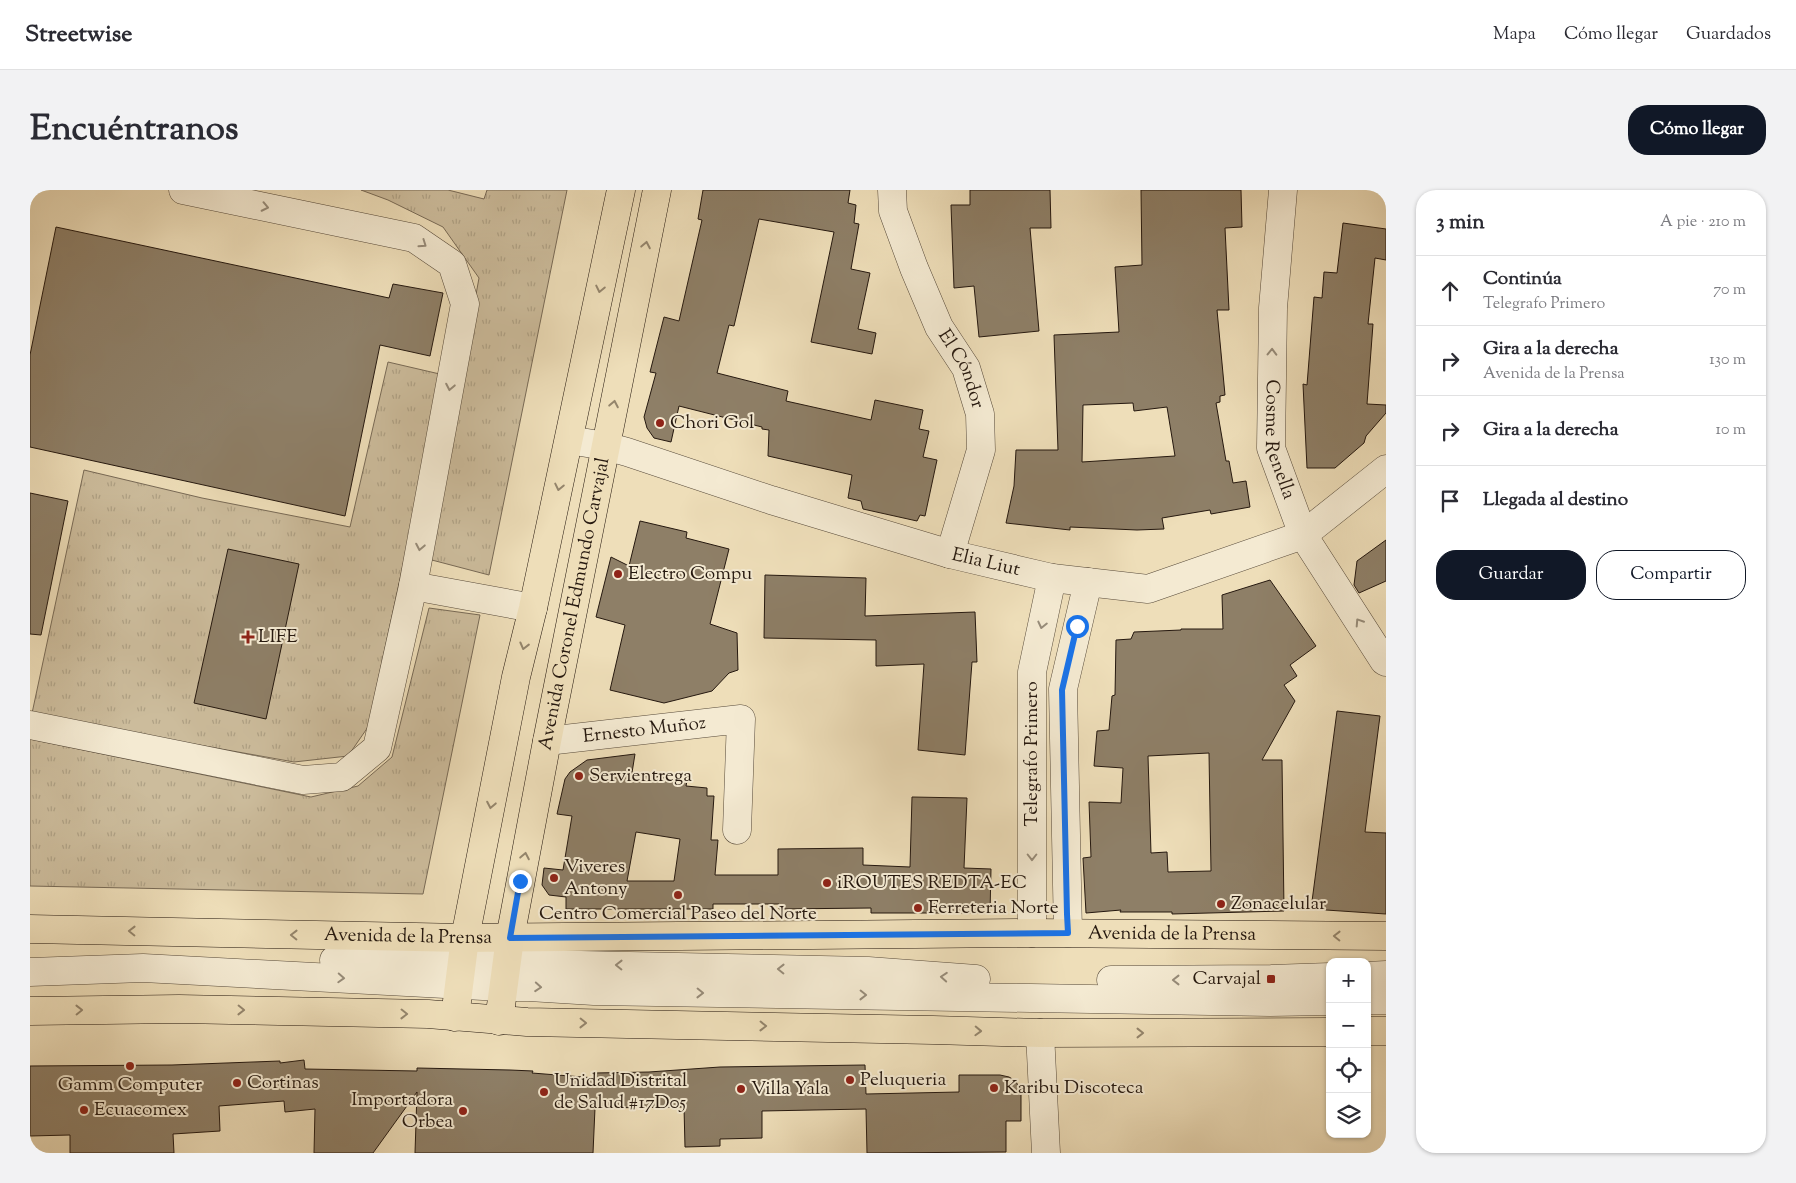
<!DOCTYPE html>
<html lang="es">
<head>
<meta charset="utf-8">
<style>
	:root { --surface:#fff; --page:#f2f2f3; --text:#2b2b33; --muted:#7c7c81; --line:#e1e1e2; --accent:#111827 }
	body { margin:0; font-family:"Sorts Mill Goudy",serif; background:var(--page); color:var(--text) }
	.controls { position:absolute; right:15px; bottom:15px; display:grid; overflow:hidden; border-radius:10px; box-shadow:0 1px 4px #0004 }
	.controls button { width:45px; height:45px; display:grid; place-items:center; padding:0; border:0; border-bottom:1px solid var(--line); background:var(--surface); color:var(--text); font:25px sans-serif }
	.stop { position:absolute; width:15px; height:15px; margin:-11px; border:4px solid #1a73e8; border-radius:50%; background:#fff }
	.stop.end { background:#1a73e8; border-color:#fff; box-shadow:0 1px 5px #0008 }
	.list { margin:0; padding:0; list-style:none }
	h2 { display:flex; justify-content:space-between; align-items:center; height:65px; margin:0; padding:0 20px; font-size:21px }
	h2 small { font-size:16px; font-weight:400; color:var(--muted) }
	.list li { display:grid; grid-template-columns:32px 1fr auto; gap:15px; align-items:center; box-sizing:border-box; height:70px; padding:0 20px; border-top:1px solid var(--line) }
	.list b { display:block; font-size:19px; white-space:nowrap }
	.list p { margin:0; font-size:16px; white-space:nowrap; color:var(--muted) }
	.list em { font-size:16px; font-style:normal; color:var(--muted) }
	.actions { display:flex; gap:10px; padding:15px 20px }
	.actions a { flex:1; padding:11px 0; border:1px solid var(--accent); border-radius:20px; text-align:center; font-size:18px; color:var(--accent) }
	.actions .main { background:var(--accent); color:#fff }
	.icon { flex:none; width:28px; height:28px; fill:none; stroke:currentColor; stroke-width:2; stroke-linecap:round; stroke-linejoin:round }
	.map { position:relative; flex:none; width:1356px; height:963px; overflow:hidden; border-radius:20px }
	header { display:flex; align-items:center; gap:30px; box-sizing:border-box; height:70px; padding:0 25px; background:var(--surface); border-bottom:1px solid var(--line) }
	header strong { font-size:24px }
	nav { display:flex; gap:28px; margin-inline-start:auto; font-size:18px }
	.intro { display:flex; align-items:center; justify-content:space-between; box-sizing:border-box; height:120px; padding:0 30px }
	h1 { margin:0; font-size:35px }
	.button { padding:12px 22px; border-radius:20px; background:var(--accent); color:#fff; font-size:18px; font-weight:700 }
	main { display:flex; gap:30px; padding:0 30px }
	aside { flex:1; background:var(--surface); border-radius:20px; box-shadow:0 1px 4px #0004 }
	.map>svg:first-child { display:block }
	.park { fill:url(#park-tufts); stroke:#786a56 }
	.building { fill:#8e7f67; stroke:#25180f; fill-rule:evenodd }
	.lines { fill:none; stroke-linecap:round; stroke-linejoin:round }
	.minor-casing { stroke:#574a3a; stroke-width:29 }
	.major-casing { stroke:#25180f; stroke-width:29 }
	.minor { stroke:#f4ead2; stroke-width:28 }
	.major { stroke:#eedeb9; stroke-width:28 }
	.oneway { stroke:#978c7a }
	.oneway2 { stroke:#94856c }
	.route { stroke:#1a73e8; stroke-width:6 }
	.poi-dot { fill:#8f2418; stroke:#f4ead2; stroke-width:2 }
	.labels { text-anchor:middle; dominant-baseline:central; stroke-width:4; stroke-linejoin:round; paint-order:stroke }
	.street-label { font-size:19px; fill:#25180f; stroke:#f4ead2 }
	.poi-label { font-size:19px; fill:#25180f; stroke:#f4ead2; text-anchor:start }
</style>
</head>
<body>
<header>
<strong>Streetwise</strong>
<nav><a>Mapa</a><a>Cómo llegar</a><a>Guardados</a></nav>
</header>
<div class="intro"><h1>Encuéntranos</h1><a class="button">Cómo llegar</a></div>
<main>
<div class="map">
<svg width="1356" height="963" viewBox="0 0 1356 963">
	<defs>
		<pattern id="park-tufts" width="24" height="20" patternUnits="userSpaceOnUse" patternTransform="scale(1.25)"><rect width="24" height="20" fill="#ccbc9c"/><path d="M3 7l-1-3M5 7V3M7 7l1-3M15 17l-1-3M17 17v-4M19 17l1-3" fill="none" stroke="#afa185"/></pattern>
	</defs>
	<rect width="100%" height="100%" fill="#eedeb9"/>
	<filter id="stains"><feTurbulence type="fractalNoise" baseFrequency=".004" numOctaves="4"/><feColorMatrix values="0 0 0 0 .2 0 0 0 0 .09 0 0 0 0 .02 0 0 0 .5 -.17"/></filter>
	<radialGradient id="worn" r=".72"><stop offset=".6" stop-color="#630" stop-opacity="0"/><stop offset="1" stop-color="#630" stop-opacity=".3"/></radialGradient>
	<path class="park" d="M331,0H418L454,9L457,0H537L459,385L398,369L449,88L413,37L358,10Z
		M358,172L414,185L338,537L318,566L264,572L57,535L1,528L54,280L172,308L320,337Z
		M399,418L450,425L393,704L0,696V549L281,607L328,596L362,567Z"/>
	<path class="building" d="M673,0H820L818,13L826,15L824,33L829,34L821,79L840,83L828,139L846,143L842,164L781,152L804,42L729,29L704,136L699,135L687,183L758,201L756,211L841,230L845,210L893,220L889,239L899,241L893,267L907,270L895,326L890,325L887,331L833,319L831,311L818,308L822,285L738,266L739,240L732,239V237L649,216L641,252L624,248L617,238L614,227L626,183L620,182L634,127L649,131L672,30L668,29Z
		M940,0H1020L1021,38H1000L1009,141L949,147L944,96L924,98L921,15H940Z
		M1111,0H1211L1212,37L1195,38L1199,120H1187L1195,205L1190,206V212L1186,213L1196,271H1199L1203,293L1216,291L1220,317L1181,324L1180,320L1132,328L1134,339L1107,340L1040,337V340L976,333L984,296L986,260H1028L1024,145L1089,142L1085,77L1112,75ZM1103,213L1104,221L1137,217L1145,266L1052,272L1053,215Z
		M1313,33L1356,39V70L1345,68L1338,134H1343L1337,214L1356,215V223L1336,246L1334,253L1305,278H1277L1273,194L1277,195L1284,107L1292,108L1294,82L1307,83Z
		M26,37L359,108L363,94L413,103L400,166L350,155L315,326L0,257V165Z
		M0,303L38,311L11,445L0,444Z
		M610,331L657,342L656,348L699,359L680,434L707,443L708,480L699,483L682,501L634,513L580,500L595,435L566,427L581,367L599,376Z
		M1356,350V391L1329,403L1324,395L1327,371Z
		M198,359L269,374L236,529L164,513Z
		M735,385L836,388L835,426L945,422L947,472H942L935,565L888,560L894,474L846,476V450L734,448Z
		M1240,390L1286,456L1260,475L1267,486L1254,495L1265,511L1232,570H1252L1254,721L1142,724V722H1090L1091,720L1056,723L1053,668L1061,667L1059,612L1091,613L1093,578L1064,576L1067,541L1079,540L1082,506L1085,505L1086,450L1101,449L1104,442L1151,440V439H1193L1192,405ZM1179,563L1181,681L1138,682L1137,662L1121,663L1118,566Z
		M1307,521L1350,526L1335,642L1356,643V724L1281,719Z
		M605,564L601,589L621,585L657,591L656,596L677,598V606H684L681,650H688L685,685H748V659L833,658V675L880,677L882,607L937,608L934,678L961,679L960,723H841V718L749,719V714H683V719H536V707L519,705L512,695L514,678L533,680L542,626L527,624L535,589L540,582L557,570ZM606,642L650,649L644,691H597Z
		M274,870L275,879L387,881V878L480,880L503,881L502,883L565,888V883L619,882L690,877L835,875L836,904L929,902V885H970L979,887L986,891L991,904V931H976V962L837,963L836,919L732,921V948L690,949V956L655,957L654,917L565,918L563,963H385L387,902L343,963H284L285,919L255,922L254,911L189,916L190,941L143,944L144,963H40V945L0,946V876L142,875L250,871V873Z"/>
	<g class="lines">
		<defs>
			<g id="minor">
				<path id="s1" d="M862,0L863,21L884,78L909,137L936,178L950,224L951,260L920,364"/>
				<path id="s2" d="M1253,0L1243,118L1241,258L1273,345L1354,471L1356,472"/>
				<path id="s3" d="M539,250L575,256L597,262L741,310L920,364L1022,388L1118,399L1273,345L1356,279"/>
				<path d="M383,396L503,418"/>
				<path d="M0,535L273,590L312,587L347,558L383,396L435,114L422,74L384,48L153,0"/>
				<path id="s4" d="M517,551L711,529L707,640"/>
				<path d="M1002,743V482L1022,388"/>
				<path d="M1038,743L1033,499L1058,392"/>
				<path d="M304,770L838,781L946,789"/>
				<path d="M0,782L113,778L472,797H499L564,801L1240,812L1300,811"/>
				<path d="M1337,786L1356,785"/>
				<path d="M1081,790L1241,789L1300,787"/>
				<path d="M1337,810H1356"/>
				<path d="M1010,843L1016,963"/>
			</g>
			<g id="major">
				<path id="s5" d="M0,739L435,748L1002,743L1356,746"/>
				<path d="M0,821L149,819L398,824L497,832L903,840L1010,843L1300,842"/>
				<path d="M425,827L435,748L448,681L486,487L503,418L591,0"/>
				<path id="s6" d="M469,831L480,748L517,551L627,0"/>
				<path d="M1337,841H1356"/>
			</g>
		</defs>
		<use href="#minor" class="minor-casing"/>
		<use href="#major" class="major-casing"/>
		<use href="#minor" class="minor"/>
		<use href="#major" class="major"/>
	</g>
	<defs><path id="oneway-chevron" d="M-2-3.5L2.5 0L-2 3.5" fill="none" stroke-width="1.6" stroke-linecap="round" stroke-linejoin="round" transform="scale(1.25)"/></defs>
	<g class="oneway">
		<use href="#oneway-chevron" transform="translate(235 17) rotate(12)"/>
		<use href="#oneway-chevron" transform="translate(393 54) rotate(35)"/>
		<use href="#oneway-chevron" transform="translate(1242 162) rotate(-89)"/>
		<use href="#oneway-chevron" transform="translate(420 197) rotate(101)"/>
		<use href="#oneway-chevron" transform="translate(390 357) rotate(101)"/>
		<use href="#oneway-chevron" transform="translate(1329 432) rotate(-123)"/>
		<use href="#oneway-chevron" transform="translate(1012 435) rotate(103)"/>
		<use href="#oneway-chevron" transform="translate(1002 667) rotate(90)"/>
		<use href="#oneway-chevron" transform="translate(589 775) rotate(-179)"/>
		<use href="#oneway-chevron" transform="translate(751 779) rotate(-179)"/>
		<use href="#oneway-chevron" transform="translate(914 787) rotate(-176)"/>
		<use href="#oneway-chevron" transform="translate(311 788) rotate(3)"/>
		<use href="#oneway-chevron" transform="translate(1146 790) rotate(180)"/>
		<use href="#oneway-chevron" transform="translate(508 797) rotate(4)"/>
		<use href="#oneway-chevron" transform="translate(670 803) rotate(1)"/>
		<use href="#oneway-chevron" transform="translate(833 805) rotate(1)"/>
	</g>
	<g class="oneway2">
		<use href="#oneway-chevron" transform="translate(616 55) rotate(-79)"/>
		<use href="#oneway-chevron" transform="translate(570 99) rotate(102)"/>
		<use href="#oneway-chevron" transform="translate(584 214) rotate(-79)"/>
		<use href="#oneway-chevron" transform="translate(529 297) rotate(102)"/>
		<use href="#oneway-chevron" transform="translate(494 456) rotate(104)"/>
		<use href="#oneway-chevron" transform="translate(461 615) rotate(101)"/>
		<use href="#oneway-chevron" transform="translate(495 666) rotate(-79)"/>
		<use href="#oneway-chevron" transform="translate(102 741) rotate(-179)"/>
		<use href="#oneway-chevron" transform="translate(264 745) rotate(-179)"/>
		<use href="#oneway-chevron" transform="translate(1307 746) rotate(-179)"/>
		<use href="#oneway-chevron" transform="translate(49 820) rotate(-1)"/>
		<use href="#oneway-chevron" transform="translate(211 820) rotate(1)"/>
		<use href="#oneway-chevron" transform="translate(374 824) rotate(1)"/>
		<use href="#oneway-chevron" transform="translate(553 833) rotate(1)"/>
		<use href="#oneway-chevron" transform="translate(733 836) rotate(1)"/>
		<use href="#oneway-chevron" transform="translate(948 841) rotate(2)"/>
		<use href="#oneway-chevron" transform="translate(1110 843)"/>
	</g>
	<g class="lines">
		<path class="route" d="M490,691L480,748L1038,743L1037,724L1032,500L1047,436"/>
	</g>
	<g class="poi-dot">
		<circle cx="630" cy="233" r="5"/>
		<circle cx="588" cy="384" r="5"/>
		<path d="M215.5 439.5h5v5h5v5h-5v5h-5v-5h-5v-5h5z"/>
		<circle cx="549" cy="586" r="5"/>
		<circle cx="524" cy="688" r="5"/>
		<circle cx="797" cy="693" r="5"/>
		<circle cx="648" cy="705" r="5"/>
		<circle cx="1191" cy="714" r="5"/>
		<circle cx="888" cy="718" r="5"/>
		<rect x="1236" y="784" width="10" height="10" rx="2.5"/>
		<circle cx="100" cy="876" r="5"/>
		<circle cx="820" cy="890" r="5"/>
		<circle cx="207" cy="893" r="5"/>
		<circle cx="964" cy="898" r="5"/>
		<circle cx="711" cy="899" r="5"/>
		<circle cx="514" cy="902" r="5"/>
		<circle cx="54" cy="920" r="5"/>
		<circle cx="433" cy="921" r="5"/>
	</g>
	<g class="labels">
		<g class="street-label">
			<text stroke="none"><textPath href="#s1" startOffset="194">El Cóndor</textPath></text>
			<text stroke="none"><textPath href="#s2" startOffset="251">Cosme Renella</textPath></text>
			<text stroke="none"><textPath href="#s3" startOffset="435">Elia Liut</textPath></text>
			<text stroke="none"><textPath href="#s6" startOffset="424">Avenida Coronel Edmundo Carvajal</textPath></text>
			<text stroke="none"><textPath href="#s4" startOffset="98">Ernesto Muñoz</textPath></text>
			<text transform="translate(1002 564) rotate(-90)">Telegrafo Primero</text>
			<text stroke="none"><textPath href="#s5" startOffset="1142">Avenida de la Prensa</textPath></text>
			<text stroke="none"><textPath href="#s5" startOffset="378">Avenida de la Prensa</textPath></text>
		</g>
		<g class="poi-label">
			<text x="640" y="233">Chori Gol</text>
			<text x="598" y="384">Electro Compu</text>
			<text x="228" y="447">LIFE</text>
			<text x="559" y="586">Servientrega</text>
			<text x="534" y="677">Viveres<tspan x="534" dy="22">Antony</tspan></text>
			<text x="807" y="693">iROUTES REDTA-EC</text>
			<text x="1201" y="714">Zonacelular</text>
			<text x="898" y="718">Ferreteria Norte</text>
			<text x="648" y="724" text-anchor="middle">Centro Comercial Paseo del Norte</text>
			<text x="1231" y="789" text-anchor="end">Carvajal</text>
			<text x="830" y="890">Peluqueria</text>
			<text x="524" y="891">Unidad Distrital<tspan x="524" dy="22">de Salud #17D05</tspan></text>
			<text x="217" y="893">Cortinas</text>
			<text x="100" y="895" text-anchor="middle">Gamm Computer</text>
			<text x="974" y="898">Karibu Discoteca</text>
			<text x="721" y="899">Villa Yala</text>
			<text x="423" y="910" text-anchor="end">Importadora<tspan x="423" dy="22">Orbea</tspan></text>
			<text x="64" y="920">Ecuacomex</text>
		</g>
	</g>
	<rect width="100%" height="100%" filter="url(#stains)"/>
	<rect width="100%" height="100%" fill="url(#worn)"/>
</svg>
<div class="controls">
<button>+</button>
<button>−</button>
<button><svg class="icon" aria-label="locate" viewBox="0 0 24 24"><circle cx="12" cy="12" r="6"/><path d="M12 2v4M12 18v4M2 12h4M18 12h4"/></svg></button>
<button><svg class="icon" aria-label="layers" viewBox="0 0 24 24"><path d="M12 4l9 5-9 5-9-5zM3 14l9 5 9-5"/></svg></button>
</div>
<div class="stop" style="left:1047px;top:436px"></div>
<div class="stop end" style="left:490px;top:691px"></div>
</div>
<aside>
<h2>3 min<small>A pie · 210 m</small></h2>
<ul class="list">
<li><svg class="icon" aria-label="ahead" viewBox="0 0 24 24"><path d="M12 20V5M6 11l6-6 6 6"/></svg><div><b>Continúa</b><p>Telegrafo Primero</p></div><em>70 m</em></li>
<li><svg class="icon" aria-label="right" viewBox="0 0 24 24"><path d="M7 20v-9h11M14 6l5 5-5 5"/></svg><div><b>Gira a la derecha</b><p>Avenida de la Prensa</p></div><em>130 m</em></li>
<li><svg class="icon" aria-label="right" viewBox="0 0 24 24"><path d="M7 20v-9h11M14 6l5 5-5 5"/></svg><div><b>Gira a la derecha</b></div><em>10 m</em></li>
<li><svg class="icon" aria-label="arrive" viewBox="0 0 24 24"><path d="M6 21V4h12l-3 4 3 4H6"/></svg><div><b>Llegada al destino</b></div></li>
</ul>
<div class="actions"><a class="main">Guardar</a><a>Compartir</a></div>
</aside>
</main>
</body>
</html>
